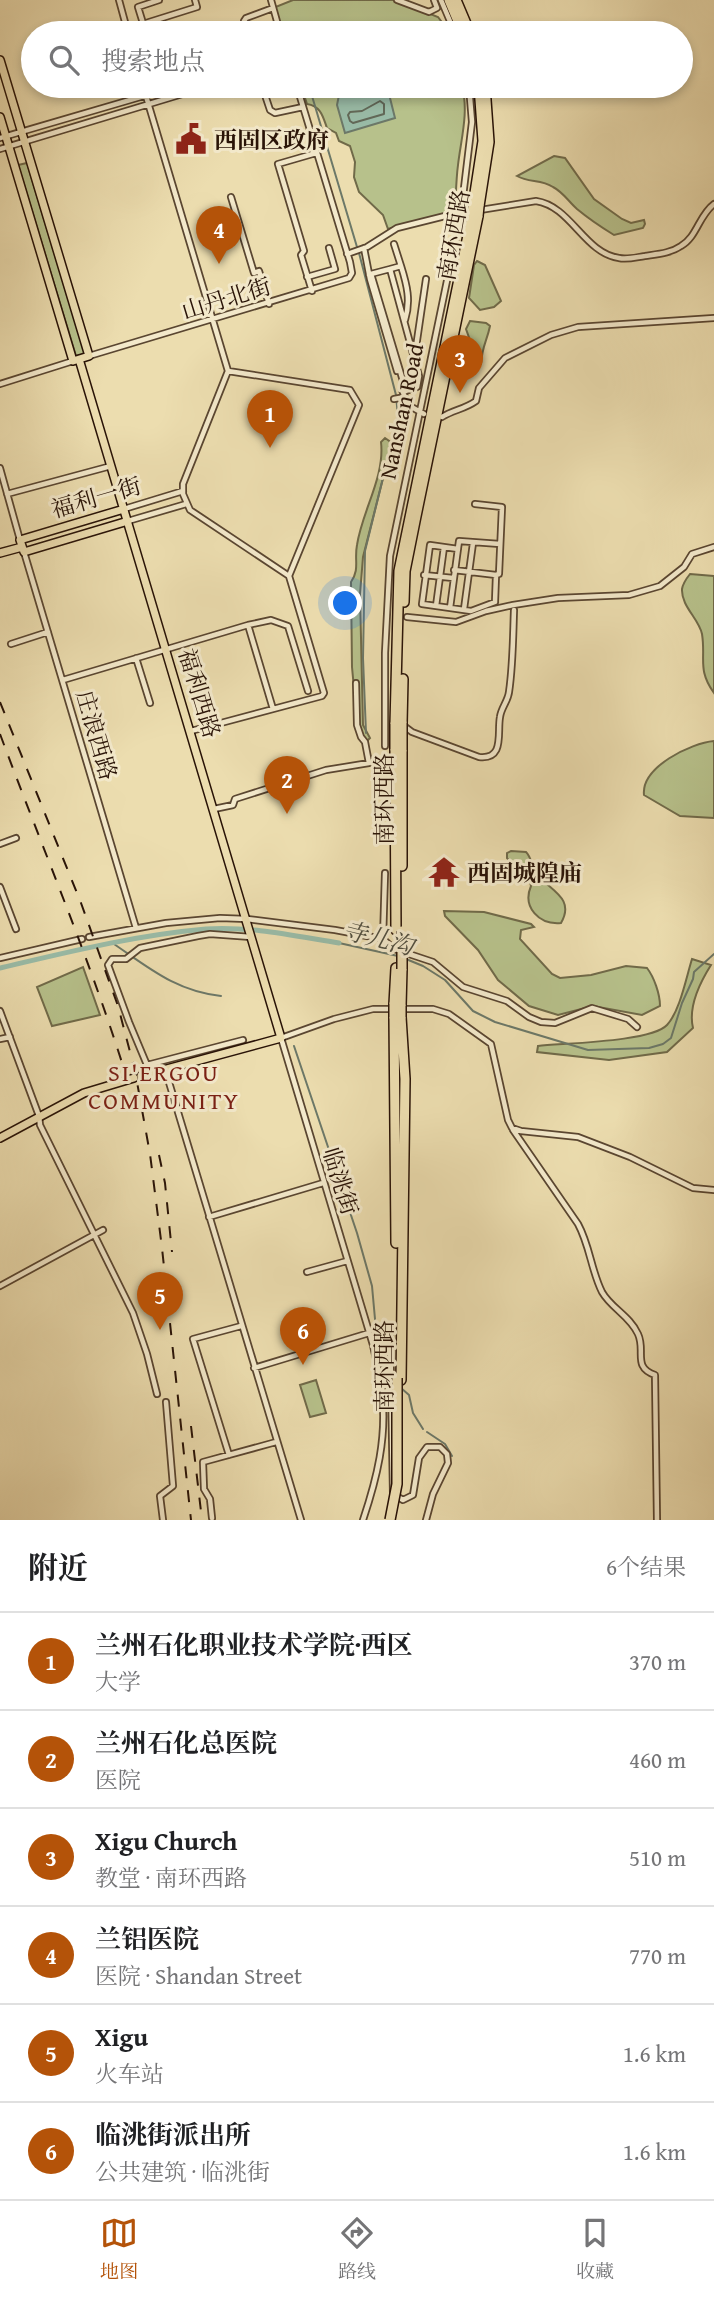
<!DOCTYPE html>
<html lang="zh">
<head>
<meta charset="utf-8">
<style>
	:root { --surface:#fff; --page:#f2f2f2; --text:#202124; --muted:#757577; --line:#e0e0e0; --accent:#b45309 }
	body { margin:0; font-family:"Gentium Book Plus","Noto Serif SC",serif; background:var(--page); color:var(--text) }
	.you { position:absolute; left:346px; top:604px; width:24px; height:24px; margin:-18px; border:5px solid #fff; border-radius:50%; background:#1a73e8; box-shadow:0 0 0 10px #1a73e833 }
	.badge { display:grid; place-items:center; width:46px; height:46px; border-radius:50%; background:var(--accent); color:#fff; font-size:23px; font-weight:700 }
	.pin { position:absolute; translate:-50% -58px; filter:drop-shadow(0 2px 4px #0008) }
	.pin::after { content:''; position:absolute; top:37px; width:24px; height:21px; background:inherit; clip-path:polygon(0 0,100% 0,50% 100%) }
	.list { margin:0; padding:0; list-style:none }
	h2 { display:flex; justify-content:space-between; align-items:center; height:91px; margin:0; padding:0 28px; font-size:30px }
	h2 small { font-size:23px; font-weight:400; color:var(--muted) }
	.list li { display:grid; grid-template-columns:46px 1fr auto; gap:21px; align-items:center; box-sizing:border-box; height:98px; padding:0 28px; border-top:2px solid var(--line) }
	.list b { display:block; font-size:26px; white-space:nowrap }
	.list p { margin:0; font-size:23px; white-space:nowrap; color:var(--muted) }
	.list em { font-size:23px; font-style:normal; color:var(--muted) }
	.icon { flex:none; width:38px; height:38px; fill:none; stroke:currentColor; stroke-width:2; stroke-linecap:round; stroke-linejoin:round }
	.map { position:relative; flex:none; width:714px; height:1520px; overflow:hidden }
	.search { position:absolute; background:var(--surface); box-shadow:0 4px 10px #0003; left:21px; right:21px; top:21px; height:77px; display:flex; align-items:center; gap:18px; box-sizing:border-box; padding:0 24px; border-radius:38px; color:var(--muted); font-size:26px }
	.sheet { height:679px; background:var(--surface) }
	nav { display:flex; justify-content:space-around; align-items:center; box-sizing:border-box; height:98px; border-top:2px solid var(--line); background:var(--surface); font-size:19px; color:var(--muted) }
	nav a { display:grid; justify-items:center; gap:4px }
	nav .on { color:var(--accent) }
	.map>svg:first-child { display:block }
	.green { fill:#b7c18b; stroke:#706a49; stroke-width:2 }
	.water { fill:#99bca8; stroke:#6c7868; stroke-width:2 }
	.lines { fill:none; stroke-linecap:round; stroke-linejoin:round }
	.shore { stroke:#616858; stroke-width:2 }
	.stream { stroke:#6c7868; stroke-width:2 }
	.river { stroke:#99bca8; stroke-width:5 }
	.minor-casing { stroke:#5a4631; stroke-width:8 }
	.major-casing { stroke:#291307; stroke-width:10 }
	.highway-casing { stroke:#291307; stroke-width:12 }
	.minor { stroke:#f3e9cb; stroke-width:4.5 }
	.major { stroke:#ecddaf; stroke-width:7 }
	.highway { stroke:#ecddaf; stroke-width:9 }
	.rail { stroke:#291307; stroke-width:2; stroke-dasharray:12 12; stroke-linecap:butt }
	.highway-bridge-casing { stroke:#291307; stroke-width:12; stroke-linecap:butt }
	.highway-bridge { stroke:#ecddaf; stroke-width:9 }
	.labels { text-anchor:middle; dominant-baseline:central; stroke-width:6; stroke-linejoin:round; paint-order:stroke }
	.poi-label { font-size:23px; font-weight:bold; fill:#291307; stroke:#f3e9cb; text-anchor:start }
	.street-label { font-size:23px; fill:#291307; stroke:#f3e9cb }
	.water-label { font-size:24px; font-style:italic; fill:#504e3f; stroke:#f3e9cb }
	.neighbourhood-label { font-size:24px; letter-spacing:2px; fill:#7a1f14; stroke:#f3e9cb }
</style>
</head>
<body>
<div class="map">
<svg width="714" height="1520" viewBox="0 0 714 1520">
	<rect width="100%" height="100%" fill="#ecddaf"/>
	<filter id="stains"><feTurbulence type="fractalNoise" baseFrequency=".00286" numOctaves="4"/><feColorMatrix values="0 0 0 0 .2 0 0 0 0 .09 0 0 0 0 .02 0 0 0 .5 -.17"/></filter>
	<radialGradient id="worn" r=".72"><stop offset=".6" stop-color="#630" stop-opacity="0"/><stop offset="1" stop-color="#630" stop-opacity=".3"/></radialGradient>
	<path class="green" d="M293,0H395L438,17L450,33H282L273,8Z
		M301,86H462C469,112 461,139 458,165C456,180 456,195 455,211L388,229L383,215L359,192L354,177L355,162L350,146L339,141L336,133L327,128C323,117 321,106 307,104Z
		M554,156L565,158L594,199L622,219L631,223L644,220L645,224L643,228L614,235C601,227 589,219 577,209C569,202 563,192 553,187C541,179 529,183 517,176Z
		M27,163L85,354L76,356L18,165Z
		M477,261L485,265L501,301L494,307L480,310L469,298L474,265Z
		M470,321L486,323L490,326C487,341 482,346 481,364L474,369L459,367L458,342L467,345L471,343L466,329Z
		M385,438L392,443L363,557L360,594L363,725L370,738L367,741L361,738L358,732L352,667L351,582C360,569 354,560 357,545C362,511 385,477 381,442Z
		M690,574L714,576V693C697,669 706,659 702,634C699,619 681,606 682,589C683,583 686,579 690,574Z
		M714,741V818L680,816L644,795C641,767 691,743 714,741Z
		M511,851L526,852C532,858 531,866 536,873C548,890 576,897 561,923C539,925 522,907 531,886L530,882L507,858V853Z
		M444,911L484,912L531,924L534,927L521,930L520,939L552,974L560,978L591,975L626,966L647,968C654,977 660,994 660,1006L642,1015L593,1006L558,1015L529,1006L498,980L478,950L445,916Z
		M692,959L711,965C699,984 688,1007 693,1028L667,1052L609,1060L537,1052L538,1046C564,1043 651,1042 667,1025C680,1011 686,978 692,959Z
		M83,967L100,1015L52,1026L37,987Z
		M316,1380L326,1413L310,1417L300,1385Z"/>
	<path class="water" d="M368,86H387L395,118L345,133L337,105L339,95Z"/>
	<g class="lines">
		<path class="shore" d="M380,101L384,104V114L353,123L350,121L348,115L350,112L362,111Z"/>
		<path class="stream" d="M309,86L357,247
			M359,253L396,395L398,417L365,551L363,658L366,733
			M111,942C148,967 175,991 221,996
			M339,943L398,956
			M406,959L423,966L445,980L473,1011L495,1022L588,1050L649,1048L663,1044L671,1038L682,1003L693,979L694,972L714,954
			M294,1046L357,1233L372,1286L376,1330L384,1372L388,1378
			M401,1388L409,1395L413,1413L423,1429
			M427,1432L445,1444L452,1456"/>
		<path class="river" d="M0,968C68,952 136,935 206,929C250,926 295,936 339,943"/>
		<defs>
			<path id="minor" d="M119,0L128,33
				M271,0L280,32
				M397,0L429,12L437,8L434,0
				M441,0L455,33
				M127,29L197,7L195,0
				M146,33L138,7L159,0
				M247,33L244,21L246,18L273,8
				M143,86L228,371L183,484V494L190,510L289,576L324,693L322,696L191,731
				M262,86L270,110L275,113L303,107
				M0,138L178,86
				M0,149L209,86
				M231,197L254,273L259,271L269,304
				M394,244L401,266
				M364,248L370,279L397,371
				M347,254L367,247L397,228L449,215L536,201C571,206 584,253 619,258C627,260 637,257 645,256C658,254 671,253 681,246C697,237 699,215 714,204
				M390,269L401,266C407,285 411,301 405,320
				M369,275L371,274L406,391L417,387L419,376L390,269L371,274
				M307,277L335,269L329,248
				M312,291L301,255L304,251L278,164L316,153
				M415,354L426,279
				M89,356L349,278L352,273L350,262L298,90
				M228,371L350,390L359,405L289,576
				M0,384L73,361
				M402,390L408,405L424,414
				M394,399L405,397
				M442,417C453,410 465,409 476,401L479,388L505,358L551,335L578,327L714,318
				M0,468L20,540
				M7,494L111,466
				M475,504L502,507L499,574L496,575
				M124,509L183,491
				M128,521L186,504
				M458,549L430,545L422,604L471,611L495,602
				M24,552L136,928
				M454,570L496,575L495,602
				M424,575L453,578
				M436,606L444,547
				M450,608L459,541L500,544
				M464,609L473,543
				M407,617L456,622L486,611L513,605L558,598L629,595L660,586L684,567L692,554L714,547
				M248,625L273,709
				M11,644L48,632
				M136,658L150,703
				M63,680L248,625L271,620L288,626L308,691
				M404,726L412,732L479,757C505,760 497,733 500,717C501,708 508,701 509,692C513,665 513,637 514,610
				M385,746V653L390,556L461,213L472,122L469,86
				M214,809L233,805L235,799L326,770L369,763L365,742L361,737L357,725L356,683
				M0,844L16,838
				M0,887L16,929
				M89,937L166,923L220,918L247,919L335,930L383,939L394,949L433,962L463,987L507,1001L529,1017L541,1022L555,1023L592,1008L628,1019L637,1027
				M383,939L385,873
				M0,958L82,939
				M0,1011L39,1116L40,1125L133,1313L147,1354L157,1394
				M0,1039L10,1037
				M243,1040L147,1065L129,1022L108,965L112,959H126L140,948L198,936L210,934L251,937
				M165,1069L301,1520
				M513,1130L578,1224C590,1246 591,1270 602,1292C611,1308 630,1316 638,1334C646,1351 632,1367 655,1375L657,1520
				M209,1217L323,1183
				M307,1272L347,1261
				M0,1286L103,1230
				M390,1325L393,1494L403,1500L413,1495L419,1458L427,1447H440L447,1454L448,1463L433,1494L426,1520
				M254,1368L369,1333
				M229,1455L193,1339L241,1326
				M212,1518L210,1499L204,1489L203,1462L276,1442
				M163,1520L160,1496L173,1486L166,1402
				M363,1520C377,1478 387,1438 382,1393C381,1377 376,1361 373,1345L281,1038L334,1019L373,1009H433L449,1014L491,1044L508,1120L512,1128L521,1131L578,1137L630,1157L693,1188L714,1190"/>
			<path id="major" d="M0,60L89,356L73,361L0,117
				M79,359L281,1038L141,1076
				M124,509L20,540L24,552L128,521
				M0,553L22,547
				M0,1138L84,1093L134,1078"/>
			<path id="highway" d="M449,0L463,33
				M456,0L470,33
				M473,206L483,141L479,86
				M479,206L489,142L485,86
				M404,602L405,571L415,521L478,216
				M402,723L403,679
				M395,724L399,571L472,216
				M395,749L396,930
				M402,866V750
				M394,1004L396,968
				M401,1006L402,969
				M394,1017L396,1243
				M401,1380L405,1079L401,1017"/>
		</defs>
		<use href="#minor" class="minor-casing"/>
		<use href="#major" class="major-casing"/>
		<use href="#highway" class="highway-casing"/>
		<use href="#minor" class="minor"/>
		<use href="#major" class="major"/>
		<use href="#highway" class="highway"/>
		<path class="rail" d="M0,702L81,903L118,1006L135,1071L150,1154L162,1248L191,1520
			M0,734C43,850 92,964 128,1082
			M159,1155L165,1183L172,1252
			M191,1426L202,1520"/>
		<defs>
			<path id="highway-bridge" d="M472,216L473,206
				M478,216L479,206
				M402,723V750
				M395,724V749
				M402,931V969
				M401,1006V1017
				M394,1017V1004
				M390,1520L397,1484V1378"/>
		</defs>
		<use href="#highway-bridge" class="highway-bridge-casing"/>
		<use href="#highway-bridge" class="highway-bridge"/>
	</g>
	<defs>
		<symbol id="civic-bare" viewBox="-9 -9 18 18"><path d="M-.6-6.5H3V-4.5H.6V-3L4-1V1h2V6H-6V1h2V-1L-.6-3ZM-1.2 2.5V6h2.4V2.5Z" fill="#8f2418" stroke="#f3e9cb" stroke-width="2.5" paint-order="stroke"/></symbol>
		<symbol id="temple-bare" viewBox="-9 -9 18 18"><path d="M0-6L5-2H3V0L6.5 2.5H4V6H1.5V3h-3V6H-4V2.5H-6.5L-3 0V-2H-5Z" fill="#8f2418" stroke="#f3e9cb" stroke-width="2.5" paint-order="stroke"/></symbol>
	</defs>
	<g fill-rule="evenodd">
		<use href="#civic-bare" x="169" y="117" width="44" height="44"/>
		<use href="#temple-bare" x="422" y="850" width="44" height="44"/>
	</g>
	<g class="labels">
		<g class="poi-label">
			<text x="214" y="139">西固区政府</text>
			<text x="467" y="872">西固城隍庙</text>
		</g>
		<g class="street-label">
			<text transform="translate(453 235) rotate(-80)">南环西路</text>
			<text transform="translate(226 298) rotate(-17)">山丹北街</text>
			<text transform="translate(401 411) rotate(-78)">Nanshan Road</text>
			<text transform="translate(96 497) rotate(-16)">福利一街</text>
			<text transform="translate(200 693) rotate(73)">福利西路</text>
			<text transform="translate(97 735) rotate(74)">庄浪西路</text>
			<text transform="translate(383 799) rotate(-90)">南环西路</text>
			<text transform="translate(341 1181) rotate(73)">临洮街</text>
			<text transform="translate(383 1366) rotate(-90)">南环西路</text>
		</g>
		<g class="water-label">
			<text transform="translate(378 938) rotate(14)">寺儿沟</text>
		</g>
		<g class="neighbourhood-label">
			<text x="164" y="1072">SI'ERGOU<tspan x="164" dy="28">COMMUNITY</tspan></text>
		</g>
	</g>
	<rect width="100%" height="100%" filter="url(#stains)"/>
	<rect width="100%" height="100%" fill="url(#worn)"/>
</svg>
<div class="you"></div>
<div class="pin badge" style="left:270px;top:448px">1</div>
<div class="pin badge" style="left:287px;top:814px">2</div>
<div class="pin badge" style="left:460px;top:393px">3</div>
<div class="pin badge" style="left:219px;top:264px">4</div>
<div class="pin badge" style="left:160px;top:1330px">5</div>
<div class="pin badge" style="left:303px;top:1365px">6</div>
<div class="search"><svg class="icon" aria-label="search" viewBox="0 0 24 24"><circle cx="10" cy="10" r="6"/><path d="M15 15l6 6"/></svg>搜索地点</div>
</div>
<section class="sheet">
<h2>附近<small>6个结果</small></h2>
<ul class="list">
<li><span class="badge">1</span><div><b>兰州石化职业技术学院·西区</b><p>大学</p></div><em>370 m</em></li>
<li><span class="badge">2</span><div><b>兰州石化总医院</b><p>医院</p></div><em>460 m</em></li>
<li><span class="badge">3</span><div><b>Xigu Church</b><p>教堂 · 南环西路</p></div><em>510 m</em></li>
<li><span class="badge">4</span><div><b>兰铝医院</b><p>医院 · Shandan Street</p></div><em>770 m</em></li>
<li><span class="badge">5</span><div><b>Xigu</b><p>火车站</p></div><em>1.6 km</em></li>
<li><span class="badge">6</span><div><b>临洮街派出所</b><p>公共建筑 · 临洮街</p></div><em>1.6 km</em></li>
</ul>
</section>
<nav>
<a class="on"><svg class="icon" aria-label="map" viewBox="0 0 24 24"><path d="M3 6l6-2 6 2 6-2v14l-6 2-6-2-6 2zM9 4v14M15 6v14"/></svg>地图</a>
<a><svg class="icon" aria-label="directions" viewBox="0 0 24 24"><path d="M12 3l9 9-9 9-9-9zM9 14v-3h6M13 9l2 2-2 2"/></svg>路线</a>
<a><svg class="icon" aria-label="saved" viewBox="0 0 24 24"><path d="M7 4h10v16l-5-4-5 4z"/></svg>收藏</a>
</nav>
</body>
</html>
